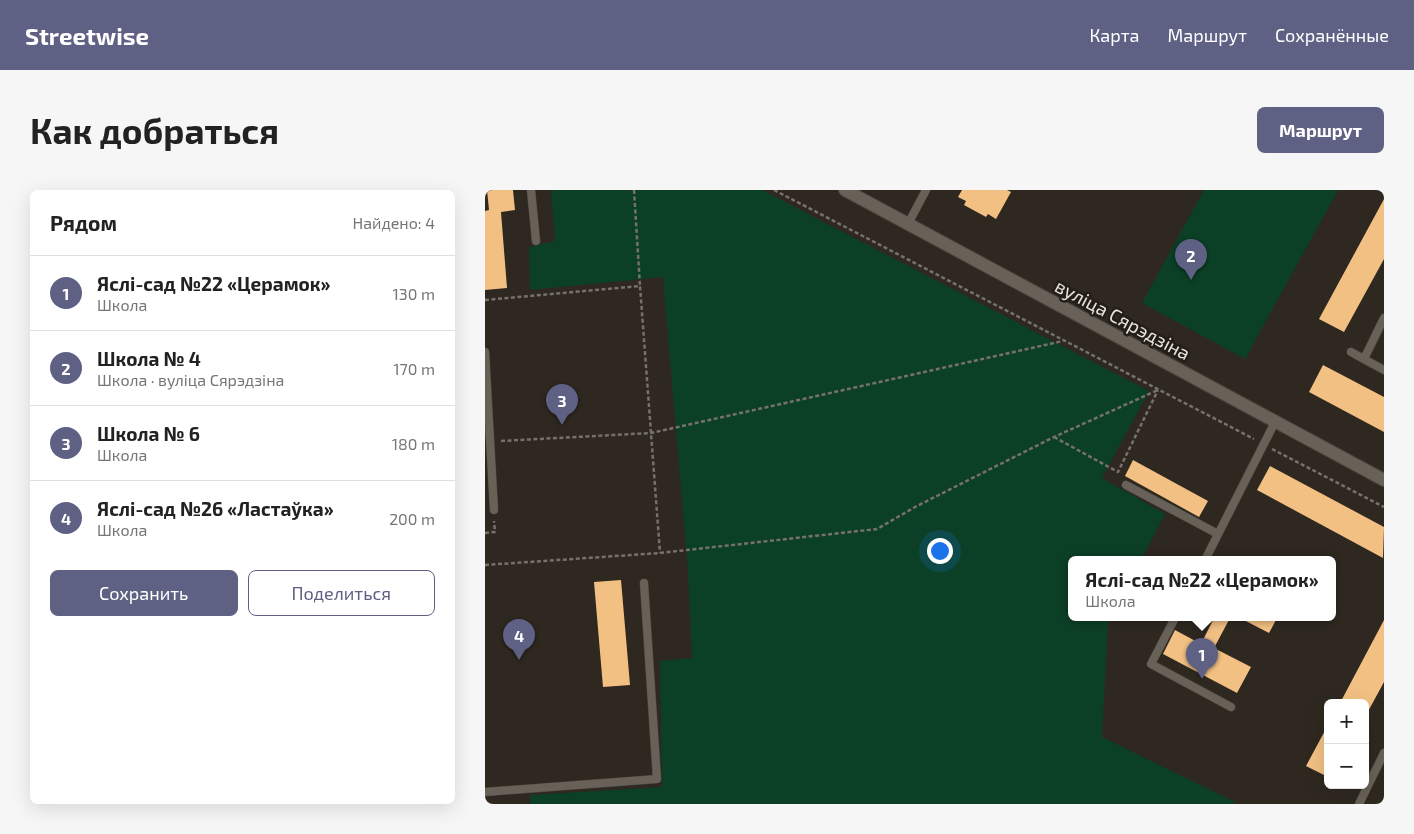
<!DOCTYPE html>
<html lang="ru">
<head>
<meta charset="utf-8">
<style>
	:root { --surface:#fff; --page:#f6f6f6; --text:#222; --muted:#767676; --line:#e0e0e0; --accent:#5f6184 }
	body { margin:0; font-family:"Exo 2",sans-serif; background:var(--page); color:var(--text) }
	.controls { position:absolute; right:15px; bottom:15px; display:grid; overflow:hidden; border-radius:8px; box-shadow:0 5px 20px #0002 }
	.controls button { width:45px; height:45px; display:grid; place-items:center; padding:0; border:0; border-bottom:1px solid var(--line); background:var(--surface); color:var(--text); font:25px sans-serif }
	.you { position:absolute; left:454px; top:360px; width:18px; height:18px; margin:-12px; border:4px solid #fff; border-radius:50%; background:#1a73e8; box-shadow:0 0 0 8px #1a73e833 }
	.badge { display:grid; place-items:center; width:32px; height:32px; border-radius:50%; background:var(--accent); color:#fff; font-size:16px; font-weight:700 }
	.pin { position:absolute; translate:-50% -41px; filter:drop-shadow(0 1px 2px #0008) }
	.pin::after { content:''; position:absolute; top:26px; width:18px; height:15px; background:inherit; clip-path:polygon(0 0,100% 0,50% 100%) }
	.popup { position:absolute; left:583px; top:366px; width:268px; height:65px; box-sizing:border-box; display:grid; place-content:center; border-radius:8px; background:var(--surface); filter:drop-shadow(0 1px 4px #0005); font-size:16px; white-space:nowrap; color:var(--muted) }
	.popup b { font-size:19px; color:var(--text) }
	.popup::after { content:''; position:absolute; left:50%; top:100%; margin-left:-10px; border:10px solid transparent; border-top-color:var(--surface) }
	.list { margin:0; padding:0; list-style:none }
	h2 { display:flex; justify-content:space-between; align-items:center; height:65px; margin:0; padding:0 20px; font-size:21px }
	h2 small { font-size:16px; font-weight:400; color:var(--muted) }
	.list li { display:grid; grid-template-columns:32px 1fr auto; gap:15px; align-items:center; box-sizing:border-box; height:75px; padding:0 20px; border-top:1px solid var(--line) }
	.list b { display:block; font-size:19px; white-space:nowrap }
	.list p { margin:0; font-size:16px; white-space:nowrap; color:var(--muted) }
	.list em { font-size:16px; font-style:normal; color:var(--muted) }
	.actions { display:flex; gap:10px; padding:15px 20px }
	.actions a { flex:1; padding:11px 0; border:1px solid var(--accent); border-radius:8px; text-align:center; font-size:18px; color:var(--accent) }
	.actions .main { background:var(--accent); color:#fff }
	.map { position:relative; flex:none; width:899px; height:614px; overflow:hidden; border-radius:8px }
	header { display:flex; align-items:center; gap:30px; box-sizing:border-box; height:70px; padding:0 25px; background:var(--accent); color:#fff }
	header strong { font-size:24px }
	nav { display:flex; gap:28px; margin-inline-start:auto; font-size:18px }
	.intro { display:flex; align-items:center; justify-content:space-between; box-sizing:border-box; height:120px; padding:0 30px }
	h1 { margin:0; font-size:35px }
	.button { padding:12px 22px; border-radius:8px; background:var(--accent); color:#fff; font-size:18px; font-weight:700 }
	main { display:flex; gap:30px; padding:0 30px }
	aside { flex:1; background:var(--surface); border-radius:8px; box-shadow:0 5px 20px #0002 }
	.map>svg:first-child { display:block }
	.green { fill:#0c4026 }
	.building { fill:#f2c083 }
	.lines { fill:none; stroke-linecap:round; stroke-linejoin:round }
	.service-casing { stroke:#48433d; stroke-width:9 }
	.minor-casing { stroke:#48433d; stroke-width:14 }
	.path { stroke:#76716a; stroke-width:2.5; stroke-dasharray:4 2.5; stroke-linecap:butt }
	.service { stroke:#686158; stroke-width:8 }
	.minor { stroke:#686158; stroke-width:12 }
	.labels { text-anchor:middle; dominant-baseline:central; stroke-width:5; stroke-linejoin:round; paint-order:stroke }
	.street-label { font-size:19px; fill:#e7e3de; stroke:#241e17 }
</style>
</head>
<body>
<header>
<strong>Streetwise</strong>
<nav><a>Карта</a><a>Маршрут</a><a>Сохранённые</a></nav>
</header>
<div class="intro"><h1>Как добраться</h1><a class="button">Маршрут</a></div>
<main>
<aside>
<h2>Рядом<small>Найдено: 4</small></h2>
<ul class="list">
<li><span class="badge">1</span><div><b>Яслі-сад №22 «Церамок»</b><p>Школа</p></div><em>130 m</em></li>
<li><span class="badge">2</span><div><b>Школа № 4</b><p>Школа · вуліца Сярэдзіна</p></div><em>170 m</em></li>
<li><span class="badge">3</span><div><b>Школа № 6</b><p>Школа</p></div><em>180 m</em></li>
<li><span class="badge">4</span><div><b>Яслі-сад №26 «Ластаўка»</b><p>Школа</p></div><em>200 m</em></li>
</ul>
<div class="actions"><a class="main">Сохранить</a><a>Поделиться</a></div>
</aside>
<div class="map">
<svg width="899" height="614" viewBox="0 0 899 614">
	<rect width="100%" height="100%" fill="#2e2820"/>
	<path class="green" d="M66,0H277L664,201L617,288L680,324L656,370H587V428H626L623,433L617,547L750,612L748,614H45V605L177,597L175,471L207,468L203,381L178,87L45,100L44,57L70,51Z
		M719,0H853L760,169L657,113Z"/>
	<path class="building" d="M2,0H28L30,20L16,22L22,98L0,100V21L4,20Z
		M477,0H522L526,2L511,29L503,24L501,27L479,15L481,11L473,7Z
		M899,9V69L859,142L834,129Z
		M838,175L899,207V242L824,202Z
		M648,270L723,311L714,327L640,286Z
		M785,276L899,337L898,368L772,300Z
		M136,390L145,495L118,497L109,392Z
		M729,428H745L729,458L766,477L752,503L678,464L690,440L716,454Z
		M755,428H792L784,443Z
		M899,430V492L880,527V513H855Z
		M843,535V587L821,576Z"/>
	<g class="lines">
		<defs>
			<path id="service" d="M46,0L51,51
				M423,34L441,0
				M0,162L9,320
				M866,162L899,180
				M879,169L899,128
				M641,295L733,344
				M720,370L790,232
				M690,428L666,474L746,517
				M0,602L172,589L159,393
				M874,614L899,563"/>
			<path id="minor" d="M360,0L899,290"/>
		</defs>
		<use href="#service" class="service-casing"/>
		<use href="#minor" class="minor-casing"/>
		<path class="path" d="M149,0L155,96
			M289,0L769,249
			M0,110L155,96L175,363
			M569,247L633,282L673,200
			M16,251L166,243L578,151
			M787,259L899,317
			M0,343L10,342L9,331
			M0,375L175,363L392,339L430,317L569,247L673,200"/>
		<use href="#service" class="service"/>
		<use href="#minor" class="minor"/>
	</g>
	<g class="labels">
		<g class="street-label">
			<text transform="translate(638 129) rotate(28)">вуліца Сярэдзіна</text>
		</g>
	</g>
</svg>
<div class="controls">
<button>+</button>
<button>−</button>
</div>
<div class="you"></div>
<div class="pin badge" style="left:717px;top:489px">1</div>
<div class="popup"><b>Яслі-сад №22 «Церамок»</b>Школа</div>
<div class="pin badge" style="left:706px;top:90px">2</div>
<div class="pin badge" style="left:77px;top:235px">3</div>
<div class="pin badge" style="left:34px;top:470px">4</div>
</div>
</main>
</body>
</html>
